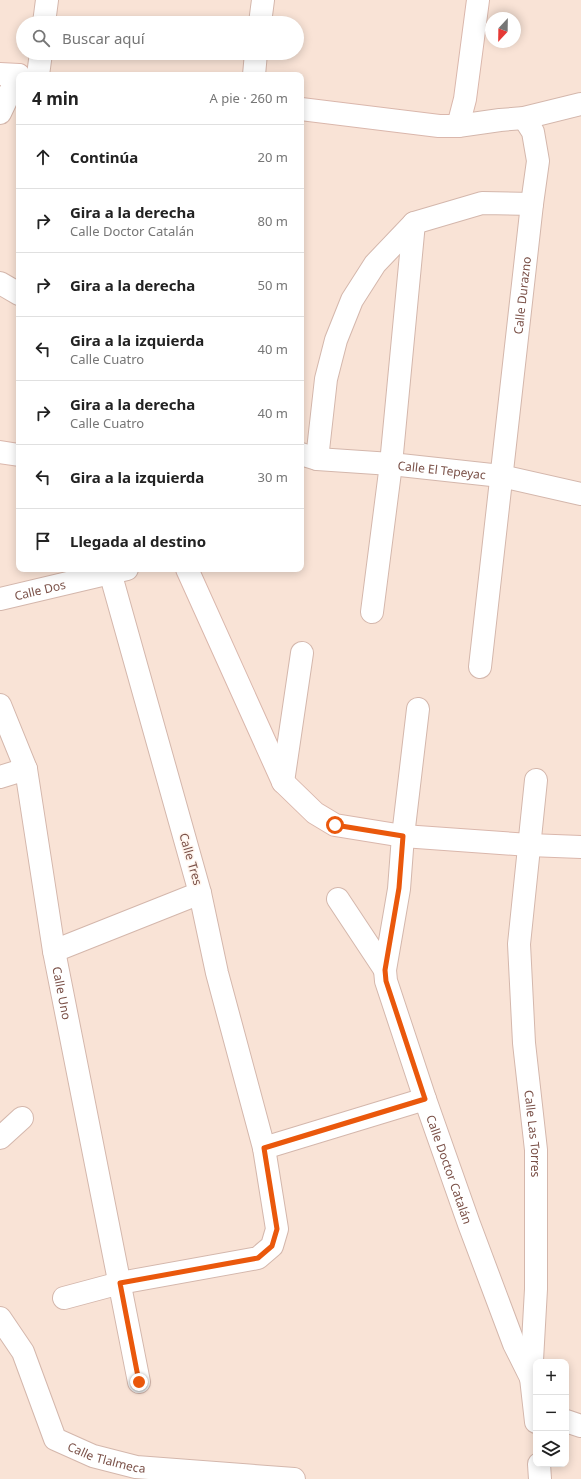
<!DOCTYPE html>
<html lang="es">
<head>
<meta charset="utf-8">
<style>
	:root { --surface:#fff; --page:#f2f2f2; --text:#222; --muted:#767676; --line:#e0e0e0 }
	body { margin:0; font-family:"Noto Sans",sans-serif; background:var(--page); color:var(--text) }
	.controls { position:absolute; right:12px; bottom:12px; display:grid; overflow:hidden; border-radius:8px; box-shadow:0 2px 10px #0003 }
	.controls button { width:36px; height:36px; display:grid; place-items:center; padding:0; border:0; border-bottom:1px solid var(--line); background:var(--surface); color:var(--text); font:20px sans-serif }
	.compass { position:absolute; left:485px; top:12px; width:36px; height:36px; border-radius:50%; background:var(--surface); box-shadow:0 2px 10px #0003; rotate:202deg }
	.stop { position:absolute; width:12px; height:12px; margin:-9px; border:3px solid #ea580c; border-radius:50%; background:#fff }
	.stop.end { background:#ea580c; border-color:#fff; box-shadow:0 1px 4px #0008 }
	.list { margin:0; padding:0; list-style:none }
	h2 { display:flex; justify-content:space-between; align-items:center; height:52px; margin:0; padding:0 16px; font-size:17px }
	h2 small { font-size:13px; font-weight:400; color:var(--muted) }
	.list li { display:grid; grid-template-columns:26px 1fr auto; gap:12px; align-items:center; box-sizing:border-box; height:64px; padding:0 16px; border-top:1px solid var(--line) }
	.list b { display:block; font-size:15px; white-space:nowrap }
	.list p { margin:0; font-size:13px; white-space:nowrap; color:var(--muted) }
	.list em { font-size:13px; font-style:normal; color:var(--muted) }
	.icon { flex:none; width:22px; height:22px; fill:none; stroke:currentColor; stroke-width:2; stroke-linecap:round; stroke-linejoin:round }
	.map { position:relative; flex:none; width:581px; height:1479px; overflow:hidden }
	.search { position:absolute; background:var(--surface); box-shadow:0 2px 10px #0003; left:16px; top:16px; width:288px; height:44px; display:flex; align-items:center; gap:10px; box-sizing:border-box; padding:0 14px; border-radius:22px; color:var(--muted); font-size:15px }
	.panel { position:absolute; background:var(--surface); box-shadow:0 2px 10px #0003; left:16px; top:72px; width:288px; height:500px; border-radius:8px }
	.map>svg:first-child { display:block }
	.residential { fill:#f9e3d6; fill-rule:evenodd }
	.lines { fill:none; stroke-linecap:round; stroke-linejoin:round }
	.street-casing { stroke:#d4b7ac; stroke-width:24 }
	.secondary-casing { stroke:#dab7ac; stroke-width:24 }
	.street { stroke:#fff; stroke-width:22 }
	.secondary { stroke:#fff; stroke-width:22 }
	.route { stroke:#ea580c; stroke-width:5 }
	.labels { text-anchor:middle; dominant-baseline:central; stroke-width:3; stroke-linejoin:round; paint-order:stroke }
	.street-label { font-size:12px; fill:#7a5047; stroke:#fff5ee }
</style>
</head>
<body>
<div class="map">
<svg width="581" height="1479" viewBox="0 0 581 1479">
	<rect width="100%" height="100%" fill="#fef0e5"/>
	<path class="residential" d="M0,0H581V1479H0ZM491,18H515V42H491ZM23,23H297V53H23ZM19,75H301V569H19ZM536,1362H566V1464H536Z"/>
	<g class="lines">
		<defs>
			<g id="street">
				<path d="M44,23L47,0"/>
				<path d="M260,23L263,0"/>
				<path d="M38,75L41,53"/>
				<path d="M254,75L256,53"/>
				<path d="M0,113L18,75"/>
				<path d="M458,126L500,120L524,118L581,104"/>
				<path d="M0,283L19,294"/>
				<path id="s1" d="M301,454L317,459L391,464L501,476L581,494"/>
				<path d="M317,459L326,379L336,340L352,300L375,264L414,223L482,203L532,204"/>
				<path id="s2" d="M0,599L127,569"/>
				<path d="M372,612L391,464L414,223"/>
				<path id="s3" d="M480,667L532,204L538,161L533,132L524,118"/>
				<path id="s4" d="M0,705L26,769L54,951L139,1382"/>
				<path id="s5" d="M418,709L403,836L399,889L385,970L386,981L425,1099L469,1224L514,1344L531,1378"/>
				<path d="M0,777L26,769"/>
				<path id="s6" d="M536,780L519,944L524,1043L536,1150V1289L531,1378L536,1422"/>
				<path d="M283,782L302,653"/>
				<path d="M338,899L385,970"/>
				<path d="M54,951L200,893"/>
				<path d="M0,1138L22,1118"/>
				<path d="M264,1148L425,1099"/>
				<path d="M64,1298L120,1283L258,1258L272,1246L277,1229L264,1148L217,973L200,893L110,572"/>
				<path id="s7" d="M0,1318L23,1352L55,1439L93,1456L136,1467L294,1479"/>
				<path d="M566,1421L581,1426"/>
				<path d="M539,1464L540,1479"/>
			</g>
			<path id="secondary" d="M0,74L19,75
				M301,109L439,126H458L465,99L478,0
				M0,452L19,455
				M187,569L283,782L315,813L335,825L403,836L529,845L581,847"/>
		</defs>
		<use href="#street" class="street-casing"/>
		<use href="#secondary" class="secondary-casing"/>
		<use href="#street" class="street"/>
		<use href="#secondary" class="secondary"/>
	</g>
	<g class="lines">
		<path class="route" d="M139,1382L120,1283L258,1258L272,1246L277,1229L264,1148L425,1099L386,981L385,970L399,888L403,836L335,825"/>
	</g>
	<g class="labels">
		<g class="street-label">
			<text stroke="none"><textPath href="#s3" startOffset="374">Calle Durazno</textPath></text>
			<text stroke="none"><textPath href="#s1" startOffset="142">Calle El Tepeyac</textPath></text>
			<text stroke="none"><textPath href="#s2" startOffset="41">Calle Dos</textPath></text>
			<text transform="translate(191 859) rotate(74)">Calle Tres</text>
			<text stroke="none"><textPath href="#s4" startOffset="296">Calle Uno</textPath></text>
			<text stroke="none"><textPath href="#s6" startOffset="355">Calle Las Torres</textPath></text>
			<text stroke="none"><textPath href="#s5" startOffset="473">Calle Doctor Catalán</textPath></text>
			<text stroke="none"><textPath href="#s7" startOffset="189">Calle Tlalmeca</textPath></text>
		</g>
	</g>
</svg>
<div class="controls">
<button>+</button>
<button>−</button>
<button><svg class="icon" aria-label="layers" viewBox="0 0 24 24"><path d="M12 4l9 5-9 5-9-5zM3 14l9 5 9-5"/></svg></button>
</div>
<svg class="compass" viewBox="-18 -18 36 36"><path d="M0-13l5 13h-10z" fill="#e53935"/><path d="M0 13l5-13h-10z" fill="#767676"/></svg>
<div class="stop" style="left:335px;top:825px"></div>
<div class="stop end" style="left:139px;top:1382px"></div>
<div class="search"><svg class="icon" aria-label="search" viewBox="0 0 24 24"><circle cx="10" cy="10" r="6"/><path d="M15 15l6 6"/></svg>Buscar aquí</div>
<section class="panel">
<h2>4 min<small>A pie · 260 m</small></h2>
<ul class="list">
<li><svg class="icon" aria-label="ahead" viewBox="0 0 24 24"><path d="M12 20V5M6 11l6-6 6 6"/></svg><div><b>Continúa</b></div><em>20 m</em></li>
<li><svg class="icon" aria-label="right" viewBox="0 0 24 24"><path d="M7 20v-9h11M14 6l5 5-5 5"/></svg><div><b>Gira a la derecha</b><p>Calle Doctor Catalán</p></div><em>80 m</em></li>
<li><svg class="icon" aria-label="right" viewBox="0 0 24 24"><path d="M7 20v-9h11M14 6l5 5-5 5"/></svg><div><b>Gira a la derecha</b></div><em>50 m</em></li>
<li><svg class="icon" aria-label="left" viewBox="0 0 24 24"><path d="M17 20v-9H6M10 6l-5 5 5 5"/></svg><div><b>Gira a la izquierda</b><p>Calle Cuatro</p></div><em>40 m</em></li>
<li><svg class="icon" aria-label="right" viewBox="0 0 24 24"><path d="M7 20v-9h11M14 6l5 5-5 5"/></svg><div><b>Gira a la derecha</b><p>Calle Cuatro</p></div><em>40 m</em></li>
<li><svg class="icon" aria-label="left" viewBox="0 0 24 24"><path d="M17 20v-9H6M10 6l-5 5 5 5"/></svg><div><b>Gira a la izquierda</b></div><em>30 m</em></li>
<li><svg class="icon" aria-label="arrive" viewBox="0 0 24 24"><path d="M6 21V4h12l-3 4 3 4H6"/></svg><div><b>Llegada al destino</b></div></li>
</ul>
</section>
</div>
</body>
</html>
